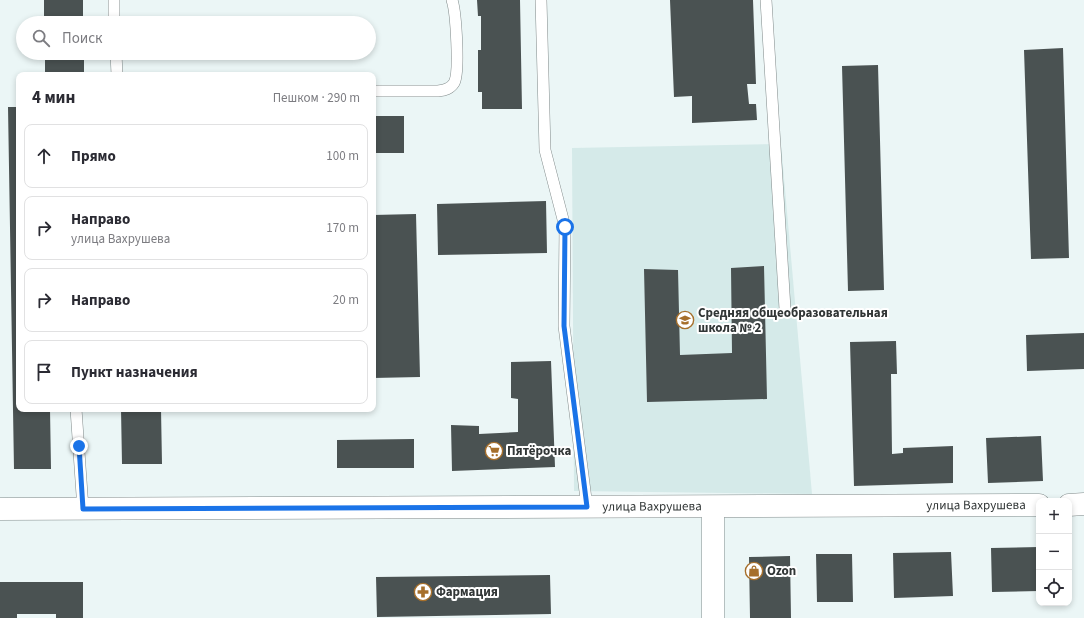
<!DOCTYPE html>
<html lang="ru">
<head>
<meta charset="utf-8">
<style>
	:root { --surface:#fff; --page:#f7f7f7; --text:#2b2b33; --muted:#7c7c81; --line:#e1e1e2 }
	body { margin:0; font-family:"Source Sans 3",sans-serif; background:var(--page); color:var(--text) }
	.controls { position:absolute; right:12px; bottom:12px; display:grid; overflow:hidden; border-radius:8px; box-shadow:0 2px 6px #0003 }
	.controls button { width:36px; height:36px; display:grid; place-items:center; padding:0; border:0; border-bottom:1px solid var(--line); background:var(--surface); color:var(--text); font:20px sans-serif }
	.stop { position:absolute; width:12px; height:12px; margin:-9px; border:3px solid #1a73e8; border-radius:50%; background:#fff }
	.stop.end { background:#1a73e8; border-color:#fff; box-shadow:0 1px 4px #0008 }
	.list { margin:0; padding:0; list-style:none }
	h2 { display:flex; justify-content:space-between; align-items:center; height:52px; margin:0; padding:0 16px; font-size:17px }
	h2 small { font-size:13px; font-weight:400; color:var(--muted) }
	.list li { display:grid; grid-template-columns:26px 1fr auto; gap:12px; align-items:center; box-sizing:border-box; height:64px; margin:0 8px 8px; padding:0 8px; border:1px solid var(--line); border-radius:8px }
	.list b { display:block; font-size:15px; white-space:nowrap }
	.list p { margin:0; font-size:13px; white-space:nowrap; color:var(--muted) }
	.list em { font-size:13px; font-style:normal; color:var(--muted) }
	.icon { flex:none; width:22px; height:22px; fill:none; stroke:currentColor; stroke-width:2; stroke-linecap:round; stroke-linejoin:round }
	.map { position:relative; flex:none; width:1084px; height:618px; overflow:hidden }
	.search { position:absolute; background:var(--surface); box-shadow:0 2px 6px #0003; left:16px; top:16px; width:360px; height:44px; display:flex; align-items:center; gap:10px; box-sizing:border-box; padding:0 14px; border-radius:22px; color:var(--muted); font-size:15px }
	.panel { position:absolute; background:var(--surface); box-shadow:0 2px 6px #0003; left:16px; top:72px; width:360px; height:340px; border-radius:8px }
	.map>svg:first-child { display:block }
	.built { fill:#d5eae9 }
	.building { fill:#4a5252 }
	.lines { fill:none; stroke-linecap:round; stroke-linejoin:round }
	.lane-casing { stroke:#808a8a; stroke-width:12 }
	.street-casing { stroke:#808a8a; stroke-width:23 }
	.lane { stroke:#fff; stroke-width:11 }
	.street { stroke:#fff; stroke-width:22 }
	.route { stroke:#1a73e8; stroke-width:5 }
	.labels { text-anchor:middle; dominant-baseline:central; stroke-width:4; stroke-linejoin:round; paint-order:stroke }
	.poi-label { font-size:13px; font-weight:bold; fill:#313636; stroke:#fff; text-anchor:start }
	.street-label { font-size:13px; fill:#313636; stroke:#fff }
</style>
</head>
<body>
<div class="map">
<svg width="1084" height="618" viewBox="0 0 1084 618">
	<rect width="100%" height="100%" fill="#ebf6f6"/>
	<path class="built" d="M781,144L812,494L574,491L572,148Z"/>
	<path class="building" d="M44,0H83V23H44Z
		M477,0H520L522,109H482V92H478V50H481V16H478Z
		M670,0H753L756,84H747L749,104H756L757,120L692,123V96L674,97Z
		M1063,48L1069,258L1031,259L1024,50Z
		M45,53H84V75H45Z
		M878,65L884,290L848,291L842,66Z
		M8,107H19V409H50L51,469H14Z
		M373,116H404V153H373Z
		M546,201L547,253L438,255L437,204Z
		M416,214L420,377L373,378V215Z
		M764,266L767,399L647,402L644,269L678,270L680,355L732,353L731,268Z
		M1084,333V369L1027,371L1026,335Z
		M896,341L897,374H891L892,454L903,453V448L953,446V483L854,486L850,342Z
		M551,361L555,467L452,471L451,425L479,426V434L518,432V399L511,398V362Z
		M121,409H161L162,464H122Z
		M1041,436L1043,481L988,483L986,438Z
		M414,439V468H337V440Z
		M1039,547V591L992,592L991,548Z
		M951,552L953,596L894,598L893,553Z
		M816,554H852L853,602H817Z
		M790,556L791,618H750L749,557Z
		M550,575L551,614L377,617L376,577Z
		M0,582H83V618H56V614H17V618H0Z"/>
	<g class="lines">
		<defs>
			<path id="lane" d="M114,0V23
				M541,0L545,150L565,227L564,326L587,507
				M766,0L785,309
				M116,53L117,75
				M373,91H438C445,90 450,89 454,83C460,73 456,12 452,0
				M76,409L83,509"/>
			<g id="street">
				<path d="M1069,505L1084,504"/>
				<path id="s1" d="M0,509L1039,505"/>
				<path d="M713,618V507"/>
			</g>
		</defs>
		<use href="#lane" class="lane-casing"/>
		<use href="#street" class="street-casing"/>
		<use href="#lane" class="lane"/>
		<use href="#street" class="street"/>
	</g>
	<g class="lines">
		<path class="route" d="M79,446L83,509L587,507L564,326L565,227"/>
	</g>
	<defs>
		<symbol id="school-ring" viewBox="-11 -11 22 22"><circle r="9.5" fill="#fff" stroke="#a66f2b" stroke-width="1.5"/><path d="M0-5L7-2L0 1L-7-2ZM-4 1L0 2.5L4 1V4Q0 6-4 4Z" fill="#a66f2b"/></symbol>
		<symbol id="supermarket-ring" viewBox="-11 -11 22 22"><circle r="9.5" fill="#fff" stroke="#a66f2b" stroke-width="1.5"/><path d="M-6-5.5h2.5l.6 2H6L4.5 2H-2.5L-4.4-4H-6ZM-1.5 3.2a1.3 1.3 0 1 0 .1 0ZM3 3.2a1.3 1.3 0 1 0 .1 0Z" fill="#a66f2b"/></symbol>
		<symbol id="shop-ring" viewBox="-11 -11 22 22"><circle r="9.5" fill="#fff" stroke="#a66f2b" stroke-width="1.5"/><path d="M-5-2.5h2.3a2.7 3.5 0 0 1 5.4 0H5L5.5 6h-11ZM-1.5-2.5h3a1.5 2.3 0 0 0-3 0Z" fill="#a66f2b"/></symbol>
		<symbol id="pharmacy-ring" viewBox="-11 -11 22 22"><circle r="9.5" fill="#fff" stroke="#a66f2b" stroke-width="1.5"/><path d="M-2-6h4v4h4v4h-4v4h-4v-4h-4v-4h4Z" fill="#a66f2b"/></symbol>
	</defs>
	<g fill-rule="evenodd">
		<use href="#school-ring" x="675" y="310" width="20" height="20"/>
		<use href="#supermarket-ring" x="484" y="441" width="20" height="20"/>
		<use href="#shop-ring" x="744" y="561" width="20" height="20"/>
		<use href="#pharmacy-ring" x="413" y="582" width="20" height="20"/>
	</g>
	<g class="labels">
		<g class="poi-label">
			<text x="698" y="313">Средняя общеобразовательная<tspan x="698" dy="15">школа № 2</tspan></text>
			<text x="507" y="451">Пятёрочка</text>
			<text x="767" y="571">Ozon</text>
			<text x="436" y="592">Фармация</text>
		</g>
		<g class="street-label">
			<text stroke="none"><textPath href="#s1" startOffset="976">улица Вахрушева</textPath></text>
			<text stroke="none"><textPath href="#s1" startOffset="652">улица Вахрушева</textPath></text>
		</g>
	</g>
</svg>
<div class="controls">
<button>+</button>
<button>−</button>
<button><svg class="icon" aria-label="locate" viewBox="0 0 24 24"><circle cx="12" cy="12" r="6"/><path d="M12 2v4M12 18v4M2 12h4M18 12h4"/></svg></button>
</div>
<div class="stop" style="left:565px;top:227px"></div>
<div class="stop end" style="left:79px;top:446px"></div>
<div class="search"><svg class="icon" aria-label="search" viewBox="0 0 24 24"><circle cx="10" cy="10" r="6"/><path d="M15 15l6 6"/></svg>Поиск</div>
<section class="panel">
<h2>4 мин<small>Пешком · 290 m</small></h2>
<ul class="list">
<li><svg class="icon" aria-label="ahead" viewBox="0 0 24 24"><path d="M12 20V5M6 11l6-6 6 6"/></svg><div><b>Прямо</b></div><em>100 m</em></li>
<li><svg class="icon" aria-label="right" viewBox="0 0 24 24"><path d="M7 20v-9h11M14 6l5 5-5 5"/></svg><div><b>Направо</b><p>улица Вахрушева</p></div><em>170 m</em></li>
<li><svg class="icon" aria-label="right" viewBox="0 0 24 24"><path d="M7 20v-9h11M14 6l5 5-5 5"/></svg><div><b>Направо</b></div><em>20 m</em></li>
<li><svg class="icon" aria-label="arrive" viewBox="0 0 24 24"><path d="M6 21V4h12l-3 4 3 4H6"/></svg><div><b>Пункт назначения</b></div></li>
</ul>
</section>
</div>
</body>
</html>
